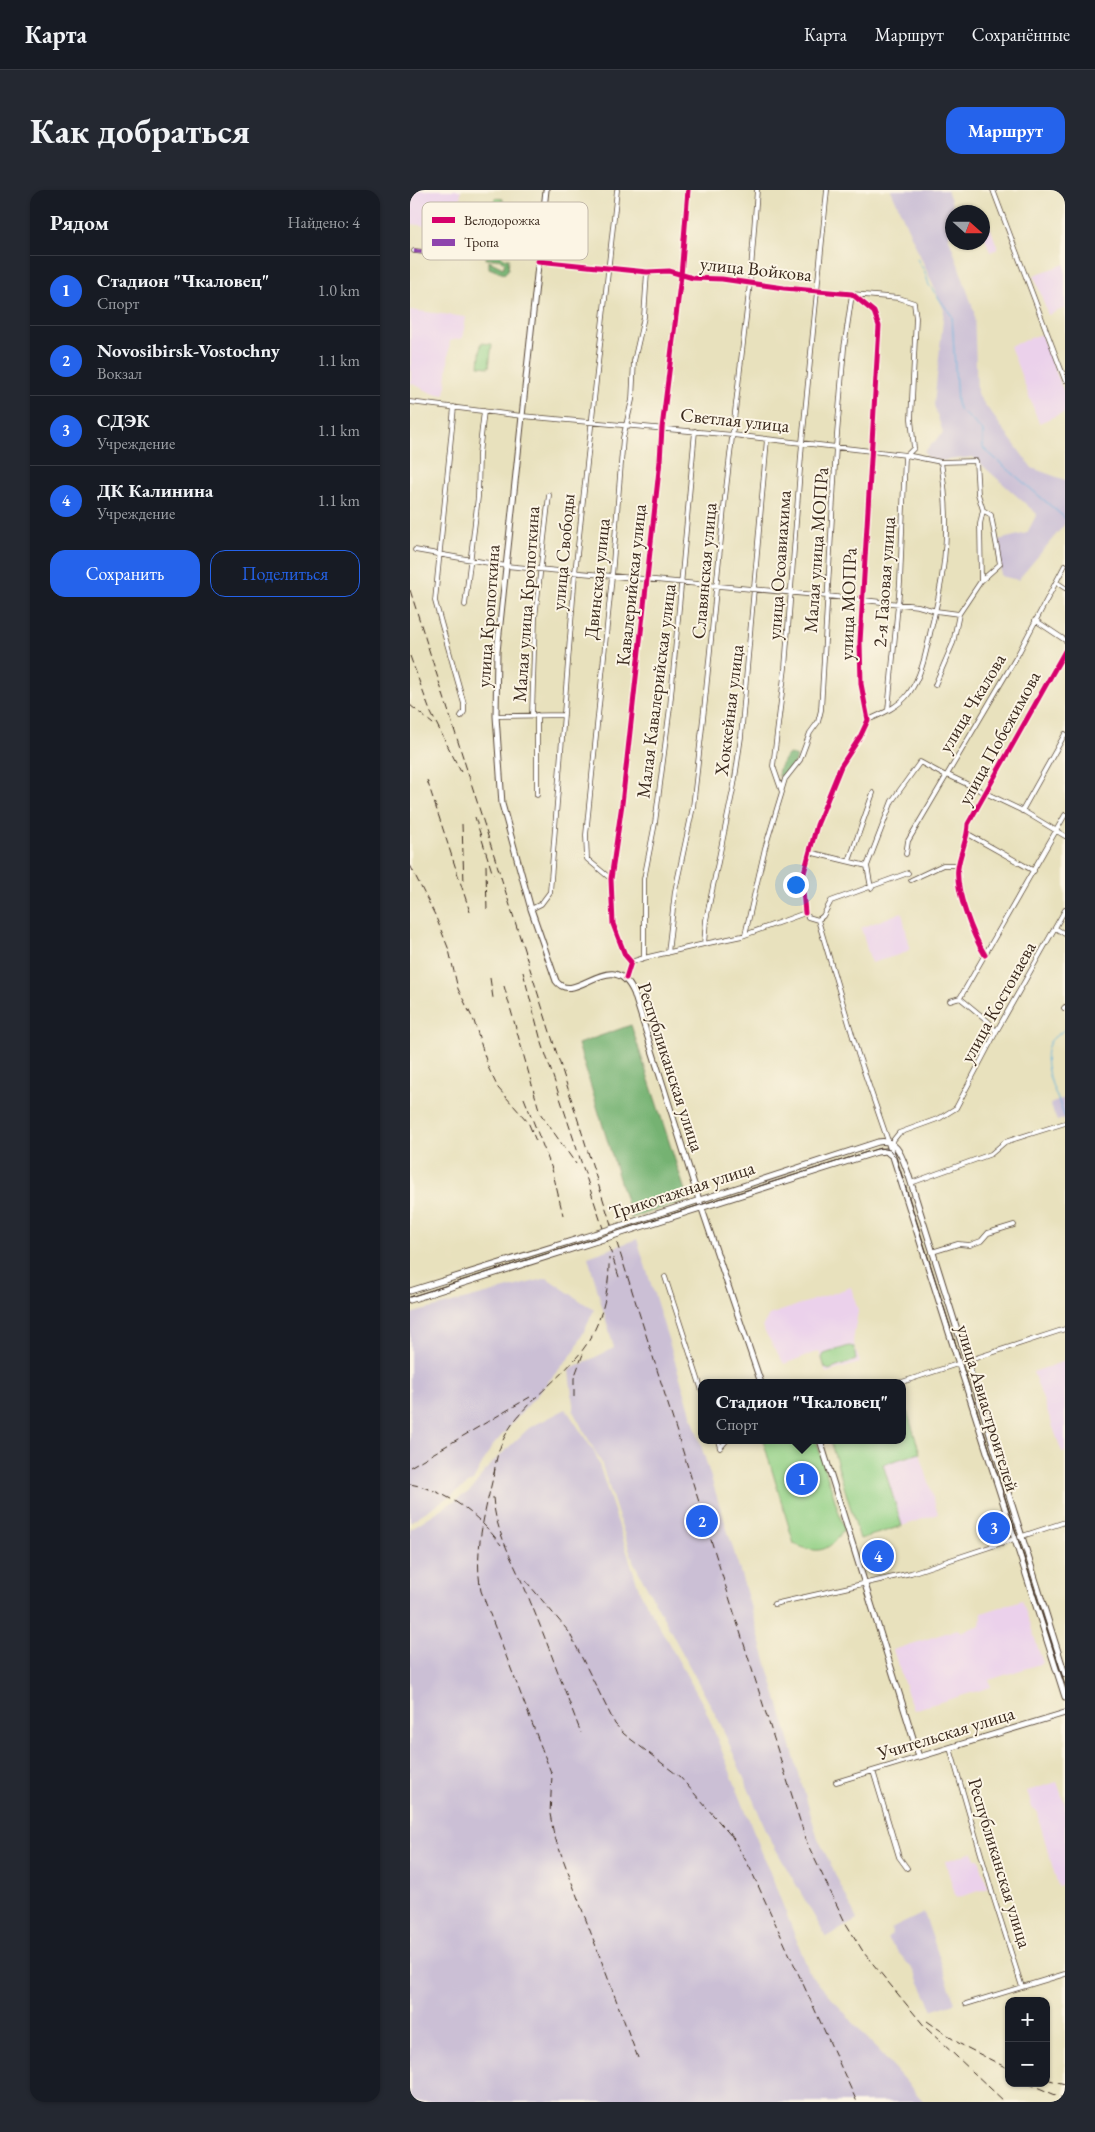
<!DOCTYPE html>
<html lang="ru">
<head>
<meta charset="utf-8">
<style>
	:root { --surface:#171b24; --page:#242831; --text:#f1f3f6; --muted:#9ea1a6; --line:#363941; --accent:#2563eb }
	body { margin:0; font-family:"EB Garamond",serif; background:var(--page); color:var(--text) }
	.controls { position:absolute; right:15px; bottom:15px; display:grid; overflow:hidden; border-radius:10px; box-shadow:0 1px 4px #0004 }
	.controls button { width:45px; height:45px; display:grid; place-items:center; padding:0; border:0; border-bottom:1px solid var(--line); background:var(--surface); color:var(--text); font:25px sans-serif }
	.compass { position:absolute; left:535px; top:15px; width:45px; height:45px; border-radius:50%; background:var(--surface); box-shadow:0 1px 4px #0004; rotate:111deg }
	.you { position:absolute; left:385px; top:694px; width:18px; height:18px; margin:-12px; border:4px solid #fff; border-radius:50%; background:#1a73e8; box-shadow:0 0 0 8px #1a73e833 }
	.badge { display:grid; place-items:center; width:32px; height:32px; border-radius:50%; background:var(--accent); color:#fff; font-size:16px; font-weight:700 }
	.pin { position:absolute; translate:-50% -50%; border:2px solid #fff; box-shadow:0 1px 5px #0006 }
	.popup { position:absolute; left:288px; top:1189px; width:208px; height:65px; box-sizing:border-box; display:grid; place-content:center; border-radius:10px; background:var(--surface); filter:drop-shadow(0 1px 4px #0005); font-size:16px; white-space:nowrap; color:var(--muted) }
	.popup b { font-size:19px; color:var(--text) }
	.popup::after { content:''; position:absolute; left:50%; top:100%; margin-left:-10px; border:10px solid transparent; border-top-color:var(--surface) }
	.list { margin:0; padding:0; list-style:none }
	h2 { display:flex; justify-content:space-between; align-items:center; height:65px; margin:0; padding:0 20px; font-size:21px }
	h2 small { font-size:16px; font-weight:400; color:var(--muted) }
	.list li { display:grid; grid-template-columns:32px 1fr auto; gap:15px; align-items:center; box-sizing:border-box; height:70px; padding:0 20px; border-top:1px solid var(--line) }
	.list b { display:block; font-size:19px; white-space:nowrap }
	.list p { margin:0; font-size:16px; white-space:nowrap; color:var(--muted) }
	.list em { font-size:16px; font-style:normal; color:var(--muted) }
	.actions { display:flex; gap:10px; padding:15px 20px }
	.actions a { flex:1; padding:11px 0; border:1px solid var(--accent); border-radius:15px; text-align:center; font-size:18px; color:var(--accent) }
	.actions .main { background:var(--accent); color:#fff }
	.map { position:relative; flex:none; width:655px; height:1912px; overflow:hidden; border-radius:15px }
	header { display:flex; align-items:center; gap:30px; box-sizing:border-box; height:70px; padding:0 25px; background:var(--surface); border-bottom:1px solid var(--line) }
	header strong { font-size:24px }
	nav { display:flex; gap:28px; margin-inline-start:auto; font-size:18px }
	.intro { display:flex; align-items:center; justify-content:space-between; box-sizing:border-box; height:120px; padding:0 30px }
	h1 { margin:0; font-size:35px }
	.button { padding:12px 22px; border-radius:15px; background:var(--accent); color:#fff; font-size:18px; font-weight:700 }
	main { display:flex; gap:30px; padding:0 30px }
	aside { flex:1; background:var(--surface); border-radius:15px; box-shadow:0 1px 4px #0004 }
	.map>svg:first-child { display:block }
	.built { fill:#ebd1eb }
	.industrial { fill:#cbbfd5 }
	.green { fill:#92d085; stroke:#667d52 }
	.forest { fill:#75b272; stroke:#586e48 }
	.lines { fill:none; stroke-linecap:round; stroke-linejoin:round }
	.stream { stroke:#66b5e0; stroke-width:1 }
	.street-casing { stroke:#554536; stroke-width:5.5 }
	.secondary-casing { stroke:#554536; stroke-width:7 }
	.street { stroke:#fff; stroke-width:4 }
	.secondary { stroke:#fff; stroke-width:5 }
	.tram { stroke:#3b2a1e; stroke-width:1 }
	.rail { stroke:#3b2a1e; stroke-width:1; stroke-dasharray:8 4; stroke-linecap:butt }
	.secondary-bridge-casing { stroke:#554536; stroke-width:7; stroke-linecap:butt }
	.secondary-bridge { stroke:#fff; stroke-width:5 }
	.quiet { stroke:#8e44ad; stroke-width:4; stroke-dasharray:8 4; stroke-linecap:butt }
	.cycleway-casing { stroke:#fcf5e5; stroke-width:8 }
	.cycleway { stroke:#d6006c; stroke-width:5 }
	.labels { text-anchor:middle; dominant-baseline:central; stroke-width:4; stroke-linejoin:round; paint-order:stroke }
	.street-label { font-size:19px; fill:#3b2a1e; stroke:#fcf5e5 }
	.key { fill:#fcf5e5; stroke:#c2b8a9; stroke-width:1 }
	.key-label { font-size:14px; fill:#3b2a1e }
</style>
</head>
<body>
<header>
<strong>Карта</strong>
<nav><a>Карта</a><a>Маршрут</a><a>Сохранённые</a></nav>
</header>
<div class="intro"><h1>Как добраться</h1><a class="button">Маршрут</a></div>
<main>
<aside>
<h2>Рядом<small>Найдено: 4</small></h2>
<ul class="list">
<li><span class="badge">1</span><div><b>Стадион &quot;Чкаловец&quot;</b><p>Спорт</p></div><em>1.0 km</em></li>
<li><span class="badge">2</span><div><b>Novosibirsk-Vostochny</b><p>Вокзал</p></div><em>1.1 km</em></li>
<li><span class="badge">3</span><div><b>СДЭК</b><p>Учреждение</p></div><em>1.1 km</em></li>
<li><span class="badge">4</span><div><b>ДК Калинина</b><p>Учреждение</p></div><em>1.1 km</em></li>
</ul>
<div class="actions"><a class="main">Сохранить</a><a>Поделиться</a></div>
</aside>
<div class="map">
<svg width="655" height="1912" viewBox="0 0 655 1912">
	<rect width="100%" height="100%" fill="#fcf5e5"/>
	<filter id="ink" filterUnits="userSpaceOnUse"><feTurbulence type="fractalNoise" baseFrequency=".02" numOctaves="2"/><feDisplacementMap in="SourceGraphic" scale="10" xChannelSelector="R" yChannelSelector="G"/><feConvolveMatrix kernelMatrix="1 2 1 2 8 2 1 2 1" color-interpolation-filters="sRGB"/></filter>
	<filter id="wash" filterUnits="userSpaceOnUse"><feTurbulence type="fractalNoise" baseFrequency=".0096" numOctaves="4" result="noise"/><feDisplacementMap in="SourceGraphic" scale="20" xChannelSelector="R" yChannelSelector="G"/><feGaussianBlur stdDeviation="1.12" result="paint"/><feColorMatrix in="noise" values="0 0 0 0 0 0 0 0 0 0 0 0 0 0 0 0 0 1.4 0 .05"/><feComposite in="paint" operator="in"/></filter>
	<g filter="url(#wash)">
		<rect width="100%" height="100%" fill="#e8e1bd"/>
		<path class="built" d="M0,0H51L48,39L0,34Z
			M576,26L588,59L580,62L573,42V27Z
			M655,74V118L638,125L624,85Z
			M0,120L56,127L53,148L40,151L35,205L22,203L1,193Z
			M631,144L655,205V222L629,233L600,156Z
			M492,722L500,759L492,764L461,773L451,738Z
			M441,1097L448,1121L443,1151L450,1173L416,1183L409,1161L374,1174L352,1137L359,1125Z
			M655,1171V1261L652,1262L623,1182Z
			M510,1263L528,1324L492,1336L473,1274Z
			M612,1410L633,1473L579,1490L581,1497L503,1520L483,1460L548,1439L550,1442L571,1435L572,1423Z
			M647,1592L655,1614V1694L648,1696L626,1620L622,1618L617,1601Z
			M563,1662L565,1669H569L578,1698L546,1708L535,1671Z"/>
		<path class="industrial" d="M481,0H537L543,16L539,48L564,121L567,204L622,278L655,290V334L608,390L591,386L588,350L617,343L627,324L563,267L530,271L519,269L514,262L533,243L524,215L534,120Z
			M655,908V928L647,931L640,914Z
			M227,1049L330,1381L407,1646L447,1730L416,1747L360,1649L311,1535L223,1371L191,1272L164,1223L159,1180L204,1158L178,1067Z
			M137,1088L184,1120L164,1162L81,1258L63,1291L0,1332V1124Z
			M156,1219L186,1265L230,1402L295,1518L400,1784L514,1912H0V1339L60,1301L79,1276L119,1238Z
			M514,1723L545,1813L523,1820L505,1782L477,1749L483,1743L481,1739Z"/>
		<path class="green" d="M85,8L93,9L92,22L84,21Z
			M71,153L82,154L79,177L69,176Z
			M439,1156L444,1157L446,1170L419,1180L415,1178L412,1168L414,1164Z
			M492,1205L510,1263L473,1274L492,1336L450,1349L420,1250H492Z
			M353,1250H406L434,1339C419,1362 409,1365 384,1354Z"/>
		<path class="forest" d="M77,61L89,63L95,69L99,68L98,80L94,84L79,78V71L93,78L95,73L90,69H76Z
			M380,564L387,567L385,572L372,586H368L369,578L376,566Z
			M221,835L278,1010L221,1028L168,854Z"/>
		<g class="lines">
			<path class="stream" d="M507,69L515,82L519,95L542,126L547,213L550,221
				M554,223L573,241V258L655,328
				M655,839C651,843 643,847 640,852C628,874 648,905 655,928"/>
		</g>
	</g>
	<g filter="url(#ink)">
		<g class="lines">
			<defs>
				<path id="street" d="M583,0L655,190
					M4,61L47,65L54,60L68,58L129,65
					M128,71L237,82L259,81L283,88L312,89L374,98L442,104L464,122L469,136L450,452L451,494L458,530L450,547L431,576L407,635L392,690L395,723
					M0,212L112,226L323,245L496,265L531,272C540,329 537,375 523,431C517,454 514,483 499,503C490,516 472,524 458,530
					M44,217L25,411L54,514V522L51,526
					M5,360L96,376L417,406L508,416L526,421L549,424
					M571,391L590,374L581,325L573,320
					M646,392L655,398
					M55,415L68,307L69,264L74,221
					M625,430L655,450
					M525,495L543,453L549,424L571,391L570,334L573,320L568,304L566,271L531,272
					M478,520L490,393L495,266
					M122,525L125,428L139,305
					M127,525V605
					M86,526L154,525
					M372,599L375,589L390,570L400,543L408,532L411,520L426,257L434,158L442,104L489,108L504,113L506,128L501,229L504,258L497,265
					M612,621L655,544
					M558,644L624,681
					M399,662L457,676L461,698
					M496,664L498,651L607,466L655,375
					M439,671L463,603
					M457,676L482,611L510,572L534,585L540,586L615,622L655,646
					M201,689L177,669L176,645L202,386L213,248L222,210L224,171L234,127L237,82
					M501,690L533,675H548
					M121,719L131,714L140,702L165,383L207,0
					M408,730L448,864L478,951
					M645,738L655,744
					M335,745L355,658L372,602L363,576L375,478L392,253L417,0
					M294,754L332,746L395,723L398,727L408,730L413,726L421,711L498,683
					M258,763L265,701L283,617L295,511L315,308L340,93L347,0
					M575,765C563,746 545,700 548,678C550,662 558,649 558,634L655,461
					M234,768L294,754L296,730L324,595L331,547L357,249
					M221,772L234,768V689L245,633L260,517L285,241
					M216,788L221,772L215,765L203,734L201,689L212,614L250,271L252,238L271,86L278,0
					M550,808L655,625
					M550,808L579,832L586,842
					M540,811L550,808
					M654,818L655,817
					M481,953L489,943L530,928L546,918L586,842L655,720
					M501,993L581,964L595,952L655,933
					M522,1062L548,1054L560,1055L571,1051L578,1043L604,1035
					M255,1087L292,1201
					M489,1193L655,1139
					M308,1250L310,1258
					M310,1258L317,1250
					M364,1414L501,1383L655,1332
					M540,1558L584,1709L612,1797
					M463,1581L489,1667L497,1678
					M426,1592L509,1567
					M556,1814L655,1784"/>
				<path id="secondary" d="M136,0L87,462L86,526L92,614L121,719L146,791C165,817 202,754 224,803L289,1010L351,1193
					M478,951L655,1507
					M216,1034L468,952C488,948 492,968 498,983L655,1484
					M218,1041L467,962L476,961L482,966
					M0,1101L184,1044
					M0,1110L187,1051
					M410,1250L509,1567L655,1523"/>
			</defs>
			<use href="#street" class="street-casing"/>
			<use href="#secondary" class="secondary-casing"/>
			<use href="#street" class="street"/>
			<use href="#secondary" class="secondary"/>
			<path class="tram" d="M0,1107L470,958L480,960L486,968L655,1495"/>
			<path class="rail" d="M0,400L397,1653L435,1732L454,1763L516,1838L595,1912
				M0,466L20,521L51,582
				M0,515L23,534
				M17,590L60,722
				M65,627L83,685
				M52,634L54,694
				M0,675L25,725L39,760L48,799L64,831L78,877L88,898L118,932L126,951
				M76,675L77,723
				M113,782L130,847L210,1090
				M80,788L83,808
				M94,796L130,923L166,974
				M114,908L142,979L153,1025
				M164,1207V1188L173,1164
				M0,1277L120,1207
				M85,1279C76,1319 63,1360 71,1401L142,1585L140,1624L144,1645L228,1868
				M84,1285C89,1227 132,1207 166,1168C190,1142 200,1102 199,1068
				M0,1294C38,1301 68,1324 91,1355
				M83,1307C85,1344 107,1377 120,1411C138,1454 154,1499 171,1543
				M115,1390L159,1442L205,1534L214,1544L270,1587L324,1649
				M320,1643L340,1678L447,1912
				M517,1831L550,1854L599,1879
				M636,1889L655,1894
				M617,1893L655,1909"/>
			<defs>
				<path id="secondary-bridge" d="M184,1044L216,1034
					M187,1051L218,1041"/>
			</defs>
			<use href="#secondary-bridge" class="secondary-bridge-casing"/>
			<use href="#secondary-bridge" class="secondary-bridge"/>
			<path class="quiet" d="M4,61L47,65L54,60L68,58L129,65"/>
			<defs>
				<path id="cycleway" d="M128,71L237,82L259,81L283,88L312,89L374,98L442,104L464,122L469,136L450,452L451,494L458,530L450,547L431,576L407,635L392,690L395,723
					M575,765C563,746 545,700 548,678C550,662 558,649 558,634L655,461
					M216,788L221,772L215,765L203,734L201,689L212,614L250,271L252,238L271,86L278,0"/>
			</defs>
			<use href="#cycleway" class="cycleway-casing"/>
			<use href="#cycleway" class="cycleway"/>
		</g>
	</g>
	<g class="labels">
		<g class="street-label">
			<text transform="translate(346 79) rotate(6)">улица Войкова</text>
			<text transform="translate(325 230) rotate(6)">Светлая улица</text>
			<text transform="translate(406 360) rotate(-86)">Малая улица МОПРа</text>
			<text transform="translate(153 362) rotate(-85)">улица Свободы</text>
			<text transform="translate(369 375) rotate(-86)">улица Осоавиахима</text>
			<text transform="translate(294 381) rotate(-85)">Славянская улица</text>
			<text transform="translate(187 389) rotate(-84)">Двинская улица</text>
			<text transform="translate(474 392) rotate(-86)">2-я Газовая улица</text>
			<text transform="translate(221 395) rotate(-84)">Кавалерийская улица</text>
			<text transform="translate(116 414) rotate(-86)">Малая улица Кропоткина</text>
			<text transform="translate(438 414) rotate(-88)">улица МОПРа</text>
			<text transform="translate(78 426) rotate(-86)">улица Кропоткина</text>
			<text transform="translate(246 501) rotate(-83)">Малая Кавалерийская улица</text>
			<text transform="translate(562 513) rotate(-59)">улица Чкалова</text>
			<text transform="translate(319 520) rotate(-83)">Хоккейная улица</text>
			<text transform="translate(589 548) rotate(-61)">улица Побежимова</text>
			<text transform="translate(588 812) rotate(-61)">улица Костонаева</text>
			<text transform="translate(261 877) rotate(72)">Республиканская улица</text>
			<text transform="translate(272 1000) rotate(-18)">Трикотажная улица</text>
			<text transform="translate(578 1218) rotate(73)">улица Авиастроителей</text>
			<text transform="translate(536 1543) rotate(-17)">Учительская улица</text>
			<text transform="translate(590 1673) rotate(73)">Республиканская улица</text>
		</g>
	</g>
	<rect x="12" y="12" width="166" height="58" rx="8" class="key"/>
	<rect x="22" y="27" width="23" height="6" fill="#d6006c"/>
	<rect x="22" y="49" width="23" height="7" fill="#8e44ad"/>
	<g class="key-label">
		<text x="54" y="35">Велодорожка</text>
		<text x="54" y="57">Тропа</text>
	</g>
</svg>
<div class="controls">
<button>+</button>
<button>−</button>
</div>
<svg class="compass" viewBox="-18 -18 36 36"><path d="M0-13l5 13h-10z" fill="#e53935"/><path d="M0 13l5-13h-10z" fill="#9ea1a6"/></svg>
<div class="you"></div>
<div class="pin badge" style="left:392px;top:1289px">1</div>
<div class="popup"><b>Стадион &quot;Чкаловец&quot;</b>Спорт</div>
<div class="pin badge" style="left:292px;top:1331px">2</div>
<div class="pin badge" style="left:584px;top:1338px">3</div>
<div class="pin badge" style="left:468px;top:1366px">4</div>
</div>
</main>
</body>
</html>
